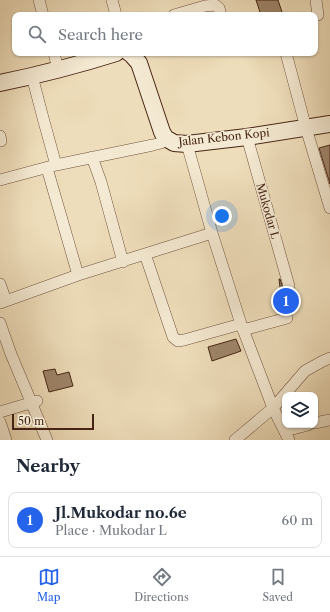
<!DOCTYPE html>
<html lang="en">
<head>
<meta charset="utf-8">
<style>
	:root { --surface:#fff; --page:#f2f2f3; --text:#1f2937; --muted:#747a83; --line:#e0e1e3; --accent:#2563eb }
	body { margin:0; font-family:"Libre Caslon Text",serif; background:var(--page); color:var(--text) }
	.controls { position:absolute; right:12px; bottom:12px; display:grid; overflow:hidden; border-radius:8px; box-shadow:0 1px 3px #0004 }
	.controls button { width:36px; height:36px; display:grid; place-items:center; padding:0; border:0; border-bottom:1px solid var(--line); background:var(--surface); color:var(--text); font:20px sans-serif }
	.scale { position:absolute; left:12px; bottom:10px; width:82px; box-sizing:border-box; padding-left:4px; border:2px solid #472514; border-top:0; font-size:11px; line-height:14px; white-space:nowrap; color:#472514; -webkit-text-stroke:3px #f4e9d2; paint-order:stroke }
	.you { position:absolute; left:222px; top:216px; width:14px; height:14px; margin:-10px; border:3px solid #fff; border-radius:50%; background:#1a73e8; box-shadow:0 0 0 6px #1a73e833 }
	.badge { display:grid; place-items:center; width:26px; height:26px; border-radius:50%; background:var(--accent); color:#fff; font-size:13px; font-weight:700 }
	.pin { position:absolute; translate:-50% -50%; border:2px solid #fff; box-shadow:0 1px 4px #0006 }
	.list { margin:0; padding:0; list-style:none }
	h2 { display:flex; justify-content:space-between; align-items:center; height:52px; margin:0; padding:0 16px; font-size:17px }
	h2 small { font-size:13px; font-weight:400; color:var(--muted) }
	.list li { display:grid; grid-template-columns:26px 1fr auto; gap:12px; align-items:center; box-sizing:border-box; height:56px; margin:0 8px 8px; padding:0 8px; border:1px solid var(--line); border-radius:8px }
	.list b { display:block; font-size:15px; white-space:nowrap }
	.list p { margin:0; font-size:13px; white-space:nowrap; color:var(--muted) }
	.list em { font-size:13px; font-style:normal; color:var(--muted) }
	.icon { flex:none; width:22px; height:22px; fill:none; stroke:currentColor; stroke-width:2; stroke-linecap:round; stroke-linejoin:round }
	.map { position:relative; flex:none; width:330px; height:440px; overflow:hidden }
	.search { position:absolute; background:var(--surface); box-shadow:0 1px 3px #0004; left:12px; right:12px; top:12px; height:44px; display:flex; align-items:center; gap:10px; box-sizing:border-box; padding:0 14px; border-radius:8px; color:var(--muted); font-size:15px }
	.sheet { height:116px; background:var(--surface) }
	nav { display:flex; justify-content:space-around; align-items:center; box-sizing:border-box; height:56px; border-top:1px solid var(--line); background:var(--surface); font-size:11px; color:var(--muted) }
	nav a { display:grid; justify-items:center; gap:2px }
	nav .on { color:var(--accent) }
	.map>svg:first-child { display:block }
	.building { fill:#9e856a; stroke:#472514 }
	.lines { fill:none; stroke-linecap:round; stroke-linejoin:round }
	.minor-casing { stroke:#71533e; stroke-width:12 }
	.secondary-casing { stroke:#472514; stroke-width:18 }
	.minor { stroke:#f4e9d2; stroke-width:11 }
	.secondary { stroke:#f4e9d2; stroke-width:16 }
	.labels { text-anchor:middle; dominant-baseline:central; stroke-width:3; stroke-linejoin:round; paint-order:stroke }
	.street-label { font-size:11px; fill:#472514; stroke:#f4e9d2 }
</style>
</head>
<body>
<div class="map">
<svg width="330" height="440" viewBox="0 0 330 440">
	<rect width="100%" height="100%" fill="#eeddba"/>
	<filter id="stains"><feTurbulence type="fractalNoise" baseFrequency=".005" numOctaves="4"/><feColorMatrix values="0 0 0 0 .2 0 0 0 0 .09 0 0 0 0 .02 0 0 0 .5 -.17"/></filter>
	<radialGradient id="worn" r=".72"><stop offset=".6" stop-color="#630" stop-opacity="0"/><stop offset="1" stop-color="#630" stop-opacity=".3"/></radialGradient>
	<path class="building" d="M256,0H278L283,15H261Z
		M330,145V184L319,148Z
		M279,279H280L284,291L288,293L293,311L283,312Z
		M236,339L241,351L212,361L208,347Z
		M55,369L57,375L69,372L73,386L49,392L43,371Z"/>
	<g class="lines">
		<defs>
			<path id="minor" d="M39,0L43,15
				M112,0L116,15
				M316,0L318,15
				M174,15L205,6L215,5L219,8L221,15
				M54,53L58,70
				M286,53L306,128L330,208
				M32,76L43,118L56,165
				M0,136L1,141
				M247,137L289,286
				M187,144L212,233L241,324L273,408L289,440
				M92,157L101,182L123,262
				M47,168L78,275
				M0,180L56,165L153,145L161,143L166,139
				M145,254L173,337L178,341L184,340L241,324
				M0,284L6,301
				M0,303L78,275L212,233
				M0,323L11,354L47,440
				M243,330L287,318
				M0,412L37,401
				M0,422L6,440
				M315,423L330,420
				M285,431L308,425
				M235,440L273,408L305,371L323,361L330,358"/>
			<path id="secondary" d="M129,53L131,54L139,63L162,132L166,139L169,140L174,143L187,144L247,137L330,124
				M0,83C39,75 78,65 116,53"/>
		</defs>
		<use href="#minor" class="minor-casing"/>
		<use href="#secondary" class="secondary-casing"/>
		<use href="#minor" class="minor"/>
		<use href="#secondary" class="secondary"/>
	</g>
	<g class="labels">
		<g class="street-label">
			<text transform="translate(224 137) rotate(-6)">Jalan Kebon Kopi</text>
			<text transform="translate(268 211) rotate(74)">Mukodar L</text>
		</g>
	</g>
	<rect width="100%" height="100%" filter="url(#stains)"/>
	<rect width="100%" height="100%" fill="url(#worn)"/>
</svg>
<div class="controls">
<button><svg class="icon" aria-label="layers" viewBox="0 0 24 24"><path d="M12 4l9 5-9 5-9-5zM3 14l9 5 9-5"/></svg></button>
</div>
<div class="scale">50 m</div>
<div class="you"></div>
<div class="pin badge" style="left:286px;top:301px">1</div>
<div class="search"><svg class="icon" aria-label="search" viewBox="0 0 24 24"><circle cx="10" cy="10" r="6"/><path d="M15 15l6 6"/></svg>Search here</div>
</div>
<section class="sheet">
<h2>Nearby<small></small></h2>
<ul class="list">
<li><span class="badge">1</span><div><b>Jl.Mukodar no.6e</b><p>Place · Mukodar L</p></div><em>60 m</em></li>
</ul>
</section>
<nav>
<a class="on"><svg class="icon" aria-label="map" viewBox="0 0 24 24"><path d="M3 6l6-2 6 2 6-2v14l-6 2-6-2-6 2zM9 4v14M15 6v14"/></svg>Map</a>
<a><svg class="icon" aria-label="directions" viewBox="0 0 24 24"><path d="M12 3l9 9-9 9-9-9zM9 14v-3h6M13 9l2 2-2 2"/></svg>Directions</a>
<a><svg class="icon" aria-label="saved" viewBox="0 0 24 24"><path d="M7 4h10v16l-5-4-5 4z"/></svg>Saved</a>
</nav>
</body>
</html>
